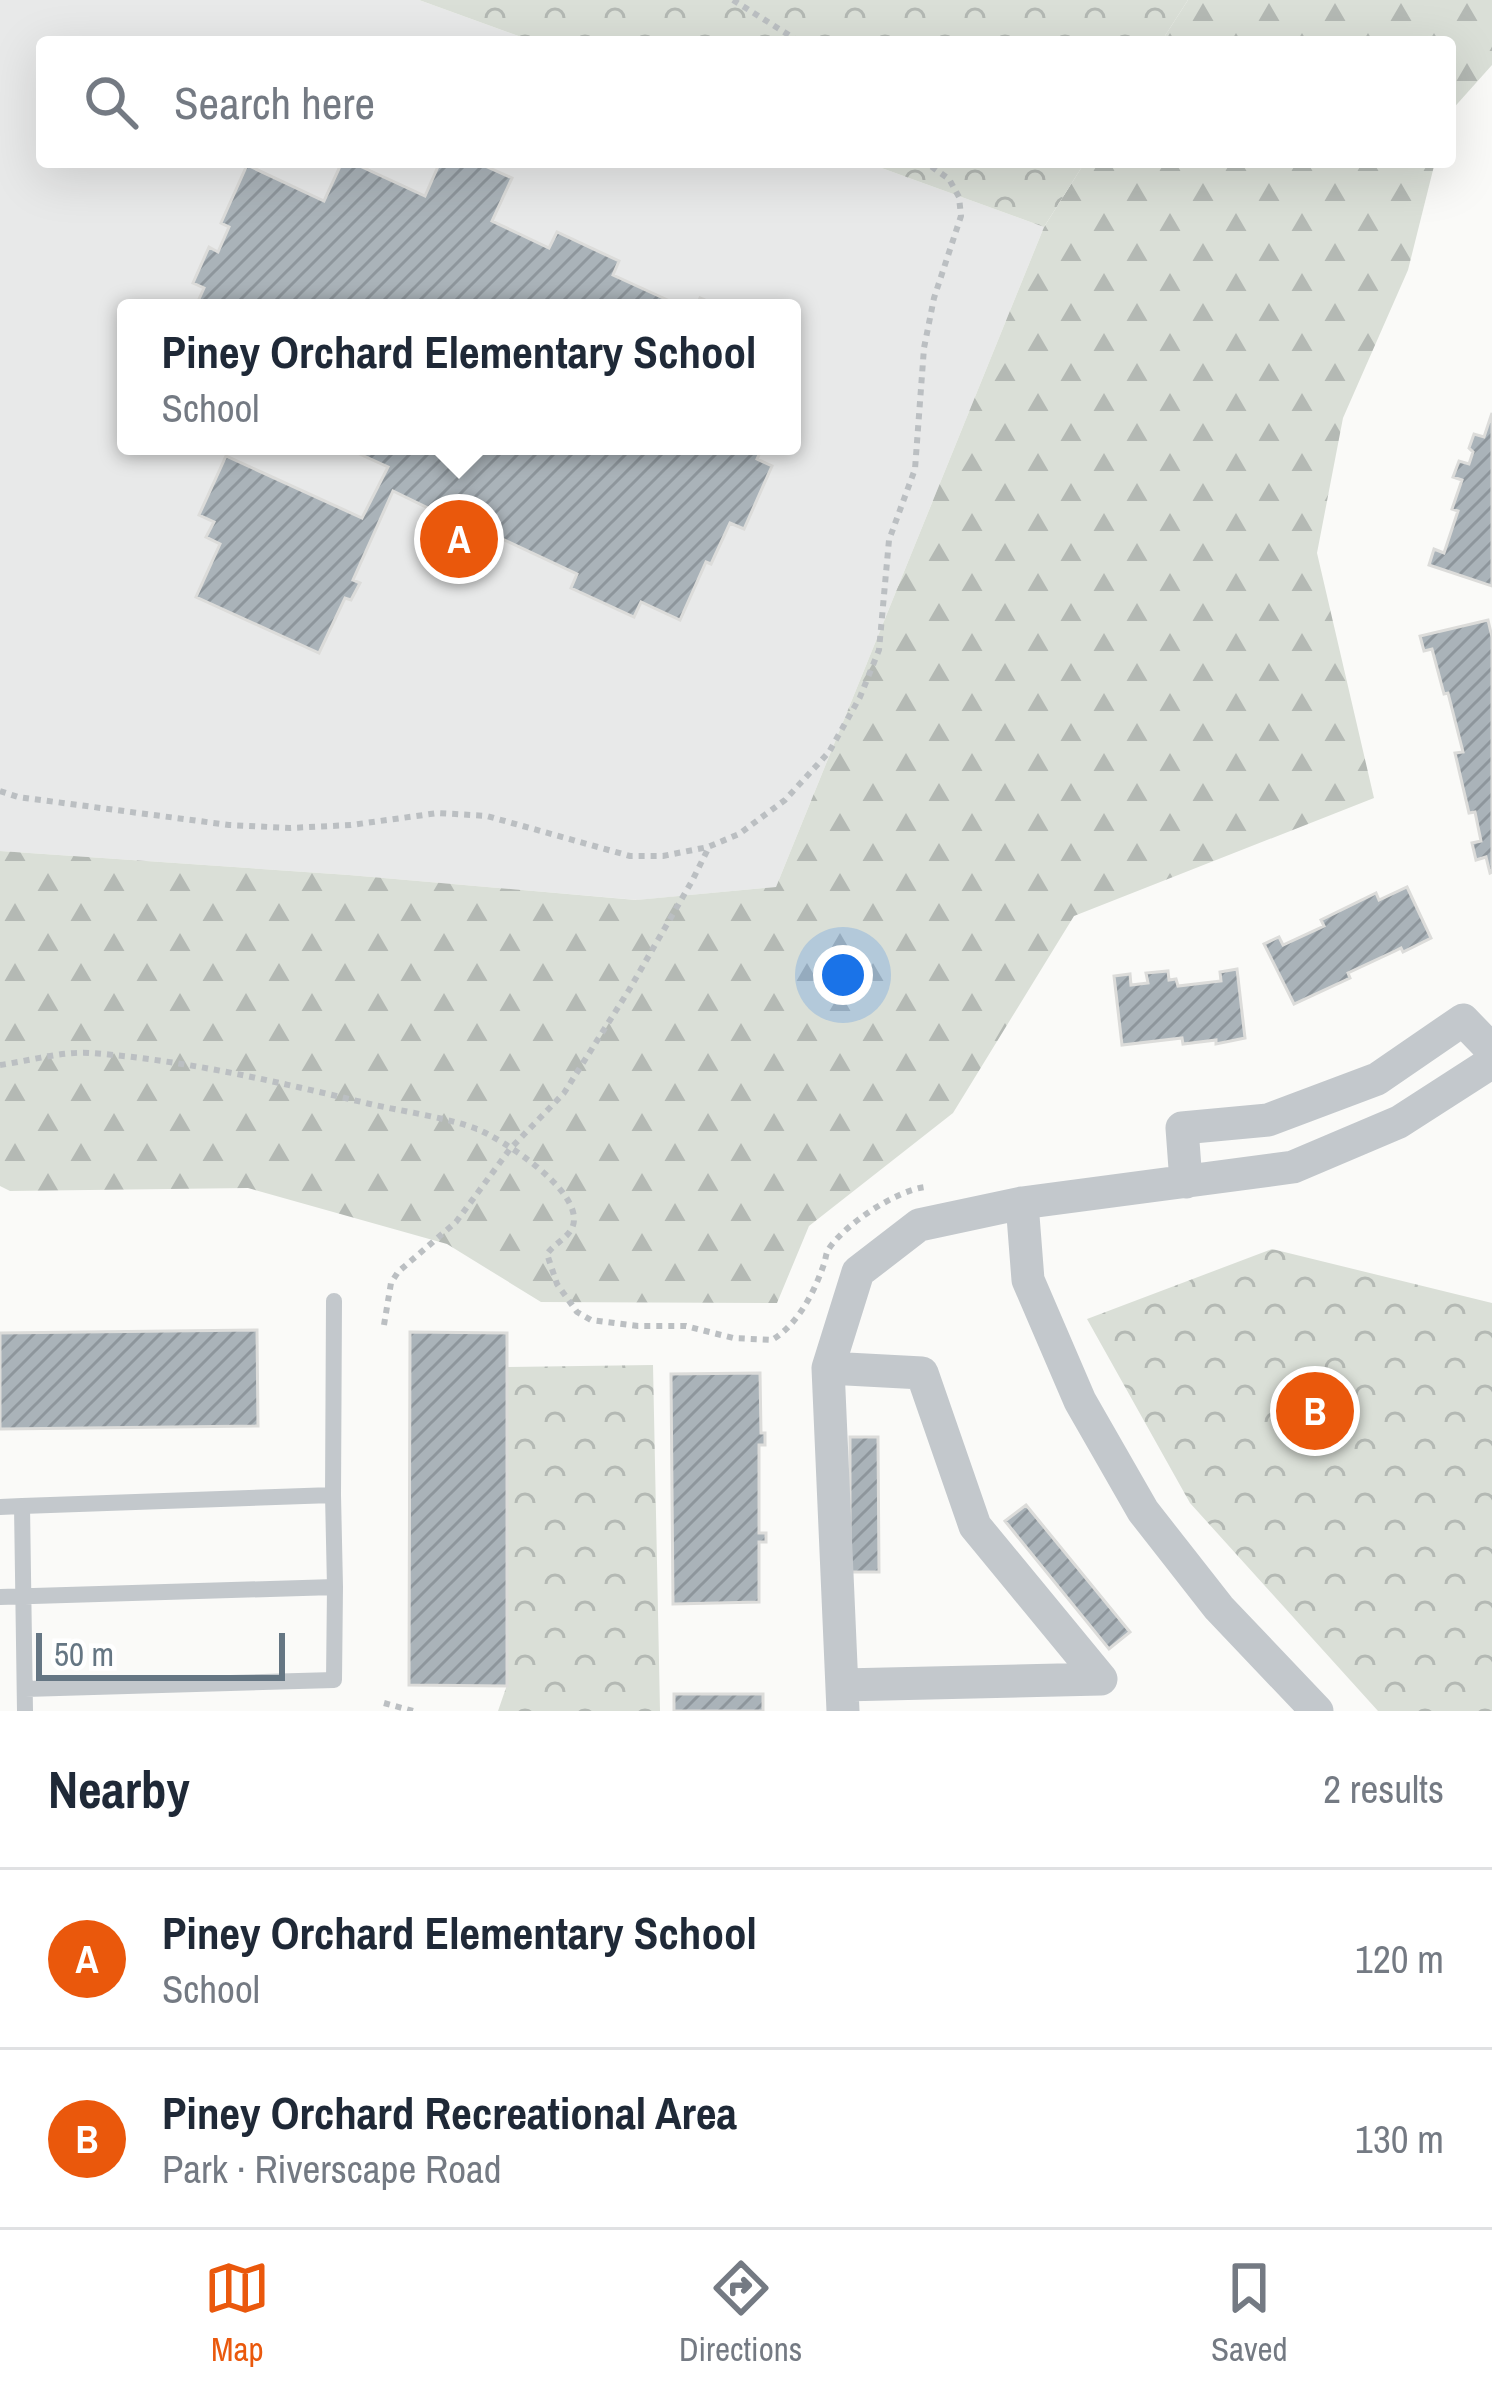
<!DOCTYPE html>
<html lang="en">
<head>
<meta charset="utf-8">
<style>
	:root { --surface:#fff; --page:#f2f2f3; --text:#1f2937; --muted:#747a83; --line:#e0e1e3; --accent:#ea580c }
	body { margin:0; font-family:"Archivo Narrow",sans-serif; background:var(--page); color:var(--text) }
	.scale { position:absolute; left:36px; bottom:30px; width:249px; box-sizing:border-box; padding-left:12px; border:6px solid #657683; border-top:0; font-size:33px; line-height:42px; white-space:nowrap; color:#657683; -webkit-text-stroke:9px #fff; paint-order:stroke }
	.you { position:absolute; left:843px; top:975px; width:42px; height:42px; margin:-30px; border:9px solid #fff; border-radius:50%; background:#1a73e8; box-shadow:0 0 0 18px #1a73e833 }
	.badge { display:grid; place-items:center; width:78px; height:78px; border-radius:50%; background:var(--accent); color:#fff; font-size:39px; font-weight:700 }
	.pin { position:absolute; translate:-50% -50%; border:6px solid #fff; box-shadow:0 3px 12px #0006 }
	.popup { position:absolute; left:117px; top:299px; width:684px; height:156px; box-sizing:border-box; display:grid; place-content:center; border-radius:12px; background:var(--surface); filter:drop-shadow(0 3px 9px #0005); font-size:39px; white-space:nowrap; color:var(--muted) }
	.popup b { font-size:45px; color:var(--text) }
	.popup::after { content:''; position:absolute; left:50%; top:100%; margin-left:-24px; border:24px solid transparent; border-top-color:var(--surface) }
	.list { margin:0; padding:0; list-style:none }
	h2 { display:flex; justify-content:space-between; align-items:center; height:156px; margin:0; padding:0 48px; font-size:51px }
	h2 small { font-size:39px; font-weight:400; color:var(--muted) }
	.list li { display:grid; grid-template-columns:78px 1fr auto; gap:36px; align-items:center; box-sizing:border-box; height:180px; padding:0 48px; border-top:3px solid var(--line) }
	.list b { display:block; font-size:45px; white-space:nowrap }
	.list p { margin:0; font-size:39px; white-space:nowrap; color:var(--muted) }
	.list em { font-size:39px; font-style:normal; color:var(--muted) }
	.icon { flex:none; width:66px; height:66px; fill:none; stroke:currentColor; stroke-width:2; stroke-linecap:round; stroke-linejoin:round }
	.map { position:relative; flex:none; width:1492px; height:1711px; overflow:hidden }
	.search { position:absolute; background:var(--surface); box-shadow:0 12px 48px #0002; left:36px; right:36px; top:36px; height:132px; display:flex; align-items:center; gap:30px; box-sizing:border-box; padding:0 42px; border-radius:12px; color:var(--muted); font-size:45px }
	.sheet { height:516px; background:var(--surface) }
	nav { display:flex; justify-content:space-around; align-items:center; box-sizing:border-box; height:168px; border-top:3px solid var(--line); background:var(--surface); font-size:33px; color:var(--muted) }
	nav a { display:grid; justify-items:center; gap:6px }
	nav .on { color:var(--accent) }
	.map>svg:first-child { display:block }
	.built { fill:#e8e9e9; fill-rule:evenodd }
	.forest { fill:url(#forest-firs) }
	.park { fill:url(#park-crowns) }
	.building { fill:url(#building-hatch); stroke:#dcdcda; stroke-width:3 }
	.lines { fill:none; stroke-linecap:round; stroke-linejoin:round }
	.path { stroke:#bbbfc2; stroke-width:6; stroke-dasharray:6 6; stroke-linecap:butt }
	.lane { stroke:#c3c8cc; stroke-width:16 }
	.street { stroke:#c3c8cc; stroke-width:33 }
</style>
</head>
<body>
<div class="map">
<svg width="1492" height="1711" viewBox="0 0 1492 1711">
	<defs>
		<pattern id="forest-firs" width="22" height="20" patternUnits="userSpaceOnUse" patternTransform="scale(3)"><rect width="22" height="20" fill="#dadfd7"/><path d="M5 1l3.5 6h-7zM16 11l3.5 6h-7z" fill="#b4b9b4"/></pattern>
		<pattern id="park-crowns" width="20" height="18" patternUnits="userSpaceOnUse" patternTransform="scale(3)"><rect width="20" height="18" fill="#dadfd7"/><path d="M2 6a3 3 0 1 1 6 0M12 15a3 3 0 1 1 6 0" fill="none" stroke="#b4b9b4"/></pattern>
		<pattern id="building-hatch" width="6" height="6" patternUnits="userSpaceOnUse" patternTransform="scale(3)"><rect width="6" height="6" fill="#aab3b9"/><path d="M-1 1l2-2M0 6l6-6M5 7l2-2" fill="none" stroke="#8e969c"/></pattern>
	</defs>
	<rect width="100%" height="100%" fill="#fafaf8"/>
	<path class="built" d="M0,0H419L535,42H42V162H865L1044,227L776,887L637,900L349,875L0,851ZM126,308H792V446H126Z"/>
	<path class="forest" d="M1188,0H1492V65L1450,112V42H1161Z
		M1085,162H1435L1408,270L1343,418L1317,553L1374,798L1074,916L953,1113L809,1226L777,1303L541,1302L447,1244L248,1188L10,1191L0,1186V851L349,875L636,900L776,887L1044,227Z"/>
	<path class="park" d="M419,0H1188L1161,42H535Z
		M865,162H1085L1044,227Z
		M1272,1249L1492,1303V1711H1378L1190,1503L1087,1319Z
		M653,1365L660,1711H498L507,1685L501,1367Z"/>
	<path class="building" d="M342,162H351L425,196L440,162H476L512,178L492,221L549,248L557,232L619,261L613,275L685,308H195L204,288L193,283L209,247L218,252L229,227L221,223L247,165L324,201Z
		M700,298L723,308H696Z
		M1492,413V586L1429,565L1434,549L1444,553L1458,511L1452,509L1462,480L1453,477L1459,461L1469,464L1473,452L1469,448L1474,434L1484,437Z
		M342,446H763L757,459L772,466L744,529L730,523L711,564L706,562L680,620L641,602L634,617L571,588L577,574L496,536L489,552L426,523L432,510L393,491L353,580L360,583L351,600L345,598L319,653L196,597L220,544L206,537L214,522L199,515L226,456L362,518L388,467Z
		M1488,620L1492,637V872L1490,873L1486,857L1476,860L1472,843L1481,841L1475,812L1469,813L1455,753L1463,752L1448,693L1444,694L1432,649L1424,651L1420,636Z
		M1407,887L1431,938L1403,952L1401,948L1395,951L1348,973L1350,978L1294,1004L1264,944L1279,937L1283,945L1324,926L1321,920L1376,893L1379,900Z
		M1237,969L1245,1038L1216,1044V1040L1183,1044L1182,1038L1122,1045L1114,976L1130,974L1131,985L1148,983L1146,973L1168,971L1169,980L1176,979L1178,986L1221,981L1220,972Z
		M257,1330L258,1426L0,1429V1333Z
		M410,1332L507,1333V1686L409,1685Z
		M760,1373L761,1433H765V1445H759V1533H766V1542H759V1602L673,1604L671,1374Z
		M850,1437H878L879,1572H850Z
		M1026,1505L1130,1632L1109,1649L1005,1521Z
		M674,1694H763V1711H674Z"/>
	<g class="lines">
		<path class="path" d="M733,0L800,42
			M0,791L18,797L229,825L290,828L351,825L438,813L487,816L630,856H663L708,847L739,834L785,800L829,752L860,697L879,650L889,540L915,469L924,348L934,298L961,216L959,197L949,179L925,162
			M0,1065C29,1061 62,1051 91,1053C185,1060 278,1082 370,1104C401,1111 449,1118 477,1129C505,1141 574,1186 574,1219C574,1236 556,1241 547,1254L557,1284L577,1312L591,1320L638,1326H686L733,1338L772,1340C798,1324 814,1293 824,1264C827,1254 825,1255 830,1247C848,1222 896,1191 925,1187
			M384,1325L391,1283L398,1272L456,1222L510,1149L564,1093L629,990L692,881L708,849
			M384,1703L413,1711"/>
		<path class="lane" d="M333,1495L335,1587
			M0,1507L22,1506
			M0,1597L335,1587L334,1680L25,1689
			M25,1711L22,1506L333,1495L334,1301"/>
		<path class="street" d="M1186,1182L1182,1128L1268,1120L1377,1079L1463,1020L1492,1050
			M1022,1203L1028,1280L1080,1401L1143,1511L1219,1608L1317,1711
			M828,1368L922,1373L975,1526L1101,1679L842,1685
			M843,1711L828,1368L858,1272L919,1225L1022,1203L1293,1167L1399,1122L1492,1062"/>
	</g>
</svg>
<div class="scale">50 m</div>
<div class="you"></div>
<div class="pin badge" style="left:459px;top:539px">A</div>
<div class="popup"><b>Piney Orchard Elementary School</b>School</div>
<div class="pin badge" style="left:1315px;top:1411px">B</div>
<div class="search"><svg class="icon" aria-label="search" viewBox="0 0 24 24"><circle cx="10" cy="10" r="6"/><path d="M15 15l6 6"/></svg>Search here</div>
</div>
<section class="sheet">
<h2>Nearby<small>2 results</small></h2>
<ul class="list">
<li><span class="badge">A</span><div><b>Piney Orchard Elementary School</b><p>School</p></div><em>120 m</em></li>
<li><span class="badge">B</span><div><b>Piney Orchard Recreational Area</b><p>Park · Riverscape Road</p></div><em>130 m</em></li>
</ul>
</section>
<nav>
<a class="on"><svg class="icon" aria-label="map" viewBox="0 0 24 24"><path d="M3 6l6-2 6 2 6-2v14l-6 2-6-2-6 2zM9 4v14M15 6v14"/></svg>Map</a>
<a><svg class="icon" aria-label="directions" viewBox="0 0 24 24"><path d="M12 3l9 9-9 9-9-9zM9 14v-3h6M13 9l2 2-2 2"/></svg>Directions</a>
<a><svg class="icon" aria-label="saved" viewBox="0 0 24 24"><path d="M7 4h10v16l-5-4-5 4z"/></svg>Saved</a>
</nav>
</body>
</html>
